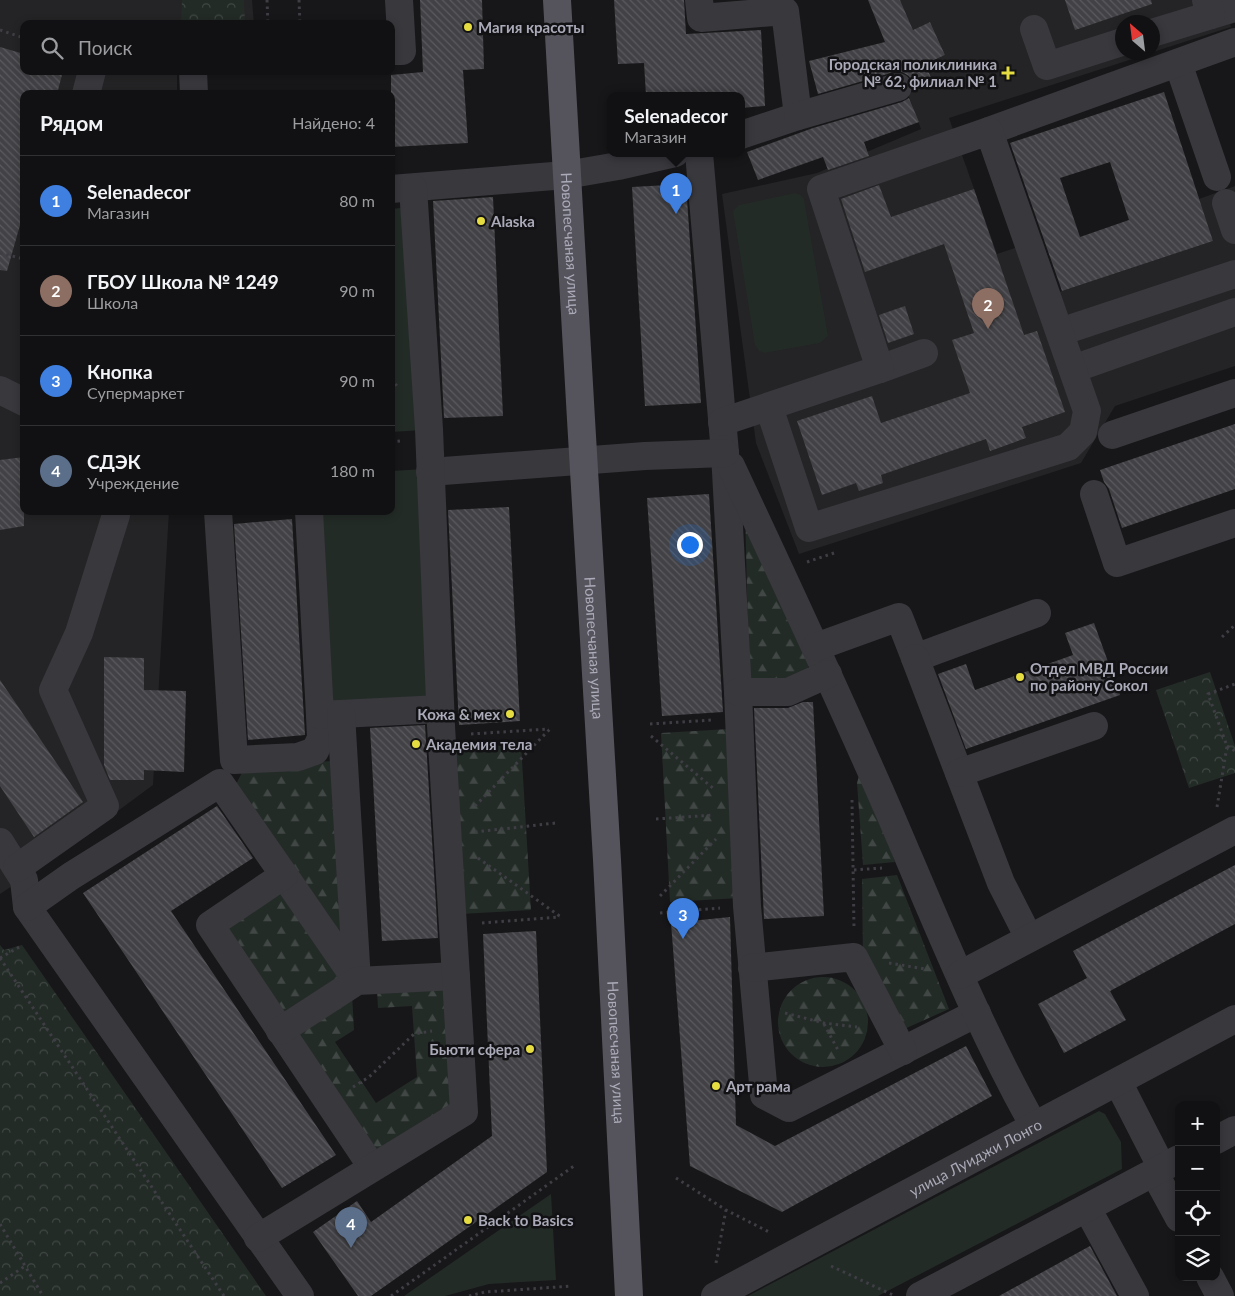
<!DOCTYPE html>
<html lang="ru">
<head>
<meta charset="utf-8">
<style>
	:root { --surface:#111113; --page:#1a1a1c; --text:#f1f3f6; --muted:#9c9da0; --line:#303133; --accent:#0f766e }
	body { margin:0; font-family:Lato,sans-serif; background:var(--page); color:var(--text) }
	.controls { position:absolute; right:15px; bottom:15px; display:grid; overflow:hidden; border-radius:10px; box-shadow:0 2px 8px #0003 }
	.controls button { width:45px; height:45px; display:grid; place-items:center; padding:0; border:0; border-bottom:1px solid var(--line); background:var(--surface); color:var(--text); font:25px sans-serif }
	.compass { position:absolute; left:1115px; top:15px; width:45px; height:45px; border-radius:50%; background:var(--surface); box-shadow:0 2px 8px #0003; rotate:332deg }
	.you { position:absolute; left:689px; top:544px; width:18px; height:18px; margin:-12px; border:4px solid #fff; border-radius:50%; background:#1a73e8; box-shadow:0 0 0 8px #1a73e833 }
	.badge { display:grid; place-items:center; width:32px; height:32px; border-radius:50%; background:var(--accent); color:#fff; font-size:16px; font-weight:700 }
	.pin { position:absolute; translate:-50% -41px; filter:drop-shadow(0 1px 2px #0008) }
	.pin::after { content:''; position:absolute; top:26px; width:18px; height:15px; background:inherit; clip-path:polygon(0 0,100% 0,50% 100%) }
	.popup { position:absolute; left:607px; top:92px; width:138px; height:65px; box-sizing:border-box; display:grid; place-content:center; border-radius:10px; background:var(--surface); filter:drop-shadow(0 1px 4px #0005); font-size:16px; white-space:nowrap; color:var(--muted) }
	.popup b { font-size:19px; color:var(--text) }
	.popup::after { content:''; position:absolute; left:50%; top:100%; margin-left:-10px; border:10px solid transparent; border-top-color:var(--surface) }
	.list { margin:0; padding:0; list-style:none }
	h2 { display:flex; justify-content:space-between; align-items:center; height:65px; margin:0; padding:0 20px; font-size:21px }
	h2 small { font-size:16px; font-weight:400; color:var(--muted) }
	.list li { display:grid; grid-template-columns:32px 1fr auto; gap:15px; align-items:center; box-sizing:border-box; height:90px; padding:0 20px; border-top:1px solid var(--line) }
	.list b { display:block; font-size:19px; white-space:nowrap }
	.list p { margin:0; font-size:16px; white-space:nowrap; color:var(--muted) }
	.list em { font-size:16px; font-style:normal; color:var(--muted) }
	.icon { flex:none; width:28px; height:28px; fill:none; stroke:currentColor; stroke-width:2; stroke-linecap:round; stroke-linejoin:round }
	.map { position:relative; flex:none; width:1235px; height:1296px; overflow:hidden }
	.search { position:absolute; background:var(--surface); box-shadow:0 2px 8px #0003; left:20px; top:20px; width:375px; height:55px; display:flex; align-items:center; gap:12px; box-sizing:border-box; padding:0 18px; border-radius:10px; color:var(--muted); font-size:19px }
	.panel { position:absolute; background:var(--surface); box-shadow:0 2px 8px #0003; left:20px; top:90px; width:375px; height:425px; border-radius:10px }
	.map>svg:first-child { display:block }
	.built { fill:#242325 }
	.green { fill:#232b27 }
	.forest { fill:url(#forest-firs) }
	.park { fill:url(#park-crowns) }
	.building { fill:url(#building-back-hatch); fill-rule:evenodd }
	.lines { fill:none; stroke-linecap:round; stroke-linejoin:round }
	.path { stroke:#3e3e44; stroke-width:3; stroke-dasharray:2.5 4; stroke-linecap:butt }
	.minor { stroke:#39383d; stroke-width:28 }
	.major { stroke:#55545c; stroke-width:28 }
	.poi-dot { fill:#e5dc42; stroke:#121214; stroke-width:2 }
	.labels { text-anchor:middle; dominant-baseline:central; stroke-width:5; stroke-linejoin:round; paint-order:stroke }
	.poi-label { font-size:15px; font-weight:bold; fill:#aaaab8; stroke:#121214; text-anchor:start }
	.street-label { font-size:15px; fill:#aaaab8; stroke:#121214 }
</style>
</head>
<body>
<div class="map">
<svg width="1235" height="1296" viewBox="0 0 1235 1296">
	<defs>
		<pattern id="forest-firs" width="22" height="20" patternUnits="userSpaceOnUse" patternTransform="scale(1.25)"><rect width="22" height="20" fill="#232b27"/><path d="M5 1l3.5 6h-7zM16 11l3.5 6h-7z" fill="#404744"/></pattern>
		<pattern id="park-crowns" width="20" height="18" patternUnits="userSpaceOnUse" patternTransform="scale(1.25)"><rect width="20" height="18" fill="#232b27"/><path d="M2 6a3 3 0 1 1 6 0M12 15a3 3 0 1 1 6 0" fill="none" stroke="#404744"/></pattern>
		<pattern id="building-back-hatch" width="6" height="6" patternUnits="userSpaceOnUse" patternTransform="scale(1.25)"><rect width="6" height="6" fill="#424145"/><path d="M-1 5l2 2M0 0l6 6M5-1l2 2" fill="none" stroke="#5b5a5e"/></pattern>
	</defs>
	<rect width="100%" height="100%" fill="#171719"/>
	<path class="built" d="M0,0H252L254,24H24V71H177V94H24V511H169L153,785L57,856L0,894Z
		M900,0H1223L1231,27L1153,52L1152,22H1122V52L1151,53L949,118L997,254L1042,239L1059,292L1213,241L1199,199L1235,186V366L1115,406L1081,463L799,554L756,443L722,194L817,173L921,129L908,94L933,82L925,64L945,55L930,22L913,30Z"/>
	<path class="green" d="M795,193L801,195L804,199L828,336L820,343L764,353L759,351L755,345L733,211L739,205Z
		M411,207L423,430L391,432V209Z
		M425,469L439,702L326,709L314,511H391V471Z
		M1099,1111L1105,1114L1121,1142L1122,1169L878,1296H748Z
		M551,1194L556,1280L489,1284L445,1296H404Z"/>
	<path class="forest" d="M745,508L811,660L806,672L789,679L749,678Z
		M729,729L739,898L670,902L661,733Z
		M521,744L531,910L460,914L451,749Z
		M332,761L344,948L234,788L245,767Z
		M859,776H865L895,862L863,865L857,783Z
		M897,875L949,1009L902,1030L863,959L862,879Z
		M282,890L342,978L283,1016L224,929Z
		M778 1022a45 45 0 1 1 90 0a45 45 0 1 1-90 0Z
		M448,985L455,1107L376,1155L294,1032L352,994L354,1030L335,1042L376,1103L417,1077L412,1006L378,1008L377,990Z"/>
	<path class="park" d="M182,0H244L245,24H181Z
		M1210,672L1235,746V773L1189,788L1156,690Z
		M0,945L4,950L22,945L266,1296H0Z"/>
	<path class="building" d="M420,0H482L484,69L463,70L468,143L391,147V75L423,72Z
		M614,0H684L686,34L761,30L765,106L741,108V95H646L644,63L618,64Z
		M868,0H900L913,30L930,22L945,55L925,64L933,82L913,91V83L909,76L902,72H894L818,94L809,61L885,42Z
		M1065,0H1151L1152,4L1075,30Z
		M0,47L24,54V71H63L57,94H24V211L7,271L0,270Z
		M1164,92L1213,241L1062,291L1010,143ZM1110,162L1129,220L1080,237L1060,178Z
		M909,98L919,122L864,142L869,156L828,170L823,157L758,180L747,152L813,128L902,102Z
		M686,184L701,403L645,406L632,187Z
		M879,185L891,217L974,189L1024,335L1037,331L1065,412L1022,427L1026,438L990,451L986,439L881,475L883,483L859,491L856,483L822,495L797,421L872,396L881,423L970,393L952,340L974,333L944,244L865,272L841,199Z
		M493,197L503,416L444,418L433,201Z
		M905,306L914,334L888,343L879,315Z
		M1235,424V489L1122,528L1109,489L1104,482L1100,470Z
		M24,457V526L0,530V460Z
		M709,494L723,712L662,716L647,498Z
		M509,507L520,721L459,725L448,510Z
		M292,519L305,735L248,740L234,524Z
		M1094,623L1120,695L966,749L938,674L966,664L975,690L1073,655L1065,633Z
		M104,657L144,658V690L186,691L184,772L144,770V780H110L104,765Z
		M0,680L83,802L34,837L0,786Z
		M803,702H813L824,916L764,919L754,708H788Z
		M425,725L438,938L382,941L370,728Z
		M217,806L253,858L171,911L336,1155L282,1188L83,893Z
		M1235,865V924L1110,991L1126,1020L1064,1053L1038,1004L1087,978L1073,951Z
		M730,917L736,1125L775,1146L966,1046L992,1096L782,1212L690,1166L671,923Z
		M536,931L547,1172L371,1296H358L313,1232L357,1201L371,1222L492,1136L483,934Z
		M1090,1246L1117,1296H999Z"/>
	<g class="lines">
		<path class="path" d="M267,0L268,24
			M299,0L300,24
			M0,30L24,38
			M0,253L24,259
			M391,379L397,386
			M391,442L401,441
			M807,562L837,552
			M1222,637L1235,625
			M650,724L712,720
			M471,734L549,729
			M651,736L714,789
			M1227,746L1235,751
			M852,800L854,929
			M475,806L550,729
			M1217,807L1227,746L1208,694L1235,684
			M656,819L714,815
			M475,832L556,823
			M478,858L561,917
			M854,870L882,868
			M660,896L716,839
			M660,913L720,908
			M482,923L560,917
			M0,958L224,1296
			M0,958L21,946
			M889,963L925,969
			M785,1013L824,1023L857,1027
			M824,1024L839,1052
			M353,1087L369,1077L414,1034L432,1031
			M676,1178L726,1210L771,1233
			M0,1224L43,1296
			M716,1263L726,1210
			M831,1266L893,1295
			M0,1283L25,1266
			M391,1296L574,1166
			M469,1296L485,1292L572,1286"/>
		<g class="minor">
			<path d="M699,0L701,18L785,11L798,116L741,135"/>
			<path d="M1211,15L1235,8"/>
			<path d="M1034,29L1047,66L1122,42"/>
			<path d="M1152,33L1211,15L1206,0"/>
			<path d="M391,51H402L399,0"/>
			<path d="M1178,63L1217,177"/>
			<path d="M193,71L194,94"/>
			<path d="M86,94L92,71"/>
			<path d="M798,116L898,87"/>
			<path d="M989,131L1235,42"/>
			<path d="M699,153L725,453L738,692L747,906L764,1095L789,1108L977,1013"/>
			<path d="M391,189L566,175L618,166L675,153"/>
			<path d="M1226,203L1235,230"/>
			<path d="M1060,332L1235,274"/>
			<path d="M880,369L924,353"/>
			<path d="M1073,369L1235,312"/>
			<path d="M0,390L24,402"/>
			<path d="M722,422L880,369L821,189L989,131L1087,411L1083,432L1068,447L809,528L769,407"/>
			<path d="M1112,435L1235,393"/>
			<path d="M731,466C785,581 839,697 890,814C935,919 978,1026 1034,1126"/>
			<path d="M430,472L645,456L725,453"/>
			<path d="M1094,494L1117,563L1235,523"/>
			<path d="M218,511L234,760L298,757L315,751L321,738L320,715"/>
			<path d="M309,511L320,715L440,709"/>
			<path d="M816,647L899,617L915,658L1037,613"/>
			<path d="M915,658L1001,883L1029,938"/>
			<path d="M738,692H788L828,674"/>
			<path d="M341,714L357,981"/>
			<path d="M959,773L1094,726"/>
			<path d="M0,842L24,880L27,907L300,1296"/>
			<path d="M17,868L105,806L53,690L79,633L116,515L115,511"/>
			<path d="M284,875L357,981"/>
			<path d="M27,907L71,876L220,783L284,875L210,925L372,1167"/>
			<path d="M752,968L854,957L903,1051"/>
			<path d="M960,975L1235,830"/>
			<path d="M280,1031L357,981L456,976"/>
			<path d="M1118,1082L1162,1168"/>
			<path d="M1216,1140L1235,1130"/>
			<path d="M1154,1172L1179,1218"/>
			<path d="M1087,1208L1135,1296"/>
			<path d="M258,1238L464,1112L441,726L429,429L413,188"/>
			<path d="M1210,1277L1220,1296"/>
			<path id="s1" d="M715,1296L1235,1019"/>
			<path d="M920,1296L1179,1159"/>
		</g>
		<path class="major" id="s2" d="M557,0C573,287 590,573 607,860C615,1005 621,1151 629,1296"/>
	</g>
	<g class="poi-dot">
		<circle cx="468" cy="27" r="5"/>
		<path d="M1005.5 65.5h5v5h5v5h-5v5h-5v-5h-5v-5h5z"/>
		<circle cx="481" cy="221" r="5"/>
		<circle cx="1020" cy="677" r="5"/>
		<circle cx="510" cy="714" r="5"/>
		<circle cx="416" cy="744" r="5"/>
		<circle cx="530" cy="1049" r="5"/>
		<circle cx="716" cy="1086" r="5"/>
		<circle cx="468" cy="1220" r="5"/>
	</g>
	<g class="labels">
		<g class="poi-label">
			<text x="478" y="27">Магия красоты</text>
			<text x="997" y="64" text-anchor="end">Городская поликлиника<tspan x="997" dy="17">№ 62, филиал № 1</tspan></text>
			<text x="491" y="221">Alaska</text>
			<text x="1030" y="668">Отдел МВД России<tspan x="1030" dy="17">по району Сокол</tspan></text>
			<text x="500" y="714" text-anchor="end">Кожа &amp; мех</text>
			<text x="426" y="744">Академия тела</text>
			<text x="520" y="1049" text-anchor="end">Бьюти сфера</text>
			<text x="726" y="1086">Арт рама</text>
			<text x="478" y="1220">Back to Basics</text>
		</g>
		<g class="street-label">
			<text stroke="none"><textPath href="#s2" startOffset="244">Новопесчаная улица</textPath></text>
			<text stroke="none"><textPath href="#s2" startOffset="649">Новопесчаная улица</textPath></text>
			<text stroke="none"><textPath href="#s2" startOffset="1054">Новопесчаная улица</textPath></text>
			<text stroke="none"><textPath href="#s1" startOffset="295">улица Луиджи Лонго</textPath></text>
		</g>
	</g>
</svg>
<div class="controls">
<button>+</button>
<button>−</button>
<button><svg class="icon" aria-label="locate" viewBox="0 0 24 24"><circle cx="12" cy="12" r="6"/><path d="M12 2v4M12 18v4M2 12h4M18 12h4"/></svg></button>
<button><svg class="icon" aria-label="layers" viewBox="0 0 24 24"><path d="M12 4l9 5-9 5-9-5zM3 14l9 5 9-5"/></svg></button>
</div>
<svg class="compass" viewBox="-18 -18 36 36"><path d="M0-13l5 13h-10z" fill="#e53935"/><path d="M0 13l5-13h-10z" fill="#9c9da0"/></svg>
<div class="you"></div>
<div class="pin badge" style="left:676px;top:214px;background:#3f7fe0">1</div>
<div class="popup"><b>Selenadecor</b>Магазин</div>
<div class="pin badge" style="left:988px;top:329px;background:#8d6e63">2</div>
<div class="pin badge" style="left:683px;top:939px;background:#3f7fe0">3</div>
<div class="pin badge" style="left:351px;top:1248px;background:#5c6f8a">4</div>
<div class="search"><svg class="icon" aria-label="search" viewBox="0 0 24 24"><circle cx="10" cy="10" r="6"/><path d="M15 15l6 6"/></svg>Поиск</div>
<section class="panel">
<h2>Рядом<small>Найдено: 4</small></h2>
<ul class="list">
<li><span class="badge" style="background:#3f7fe0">1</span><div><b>Selenadecor</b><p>Магазин</p></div><em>80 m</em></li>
<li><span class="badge" style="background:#8d6e63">2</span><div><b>ГБОУ Школа № 1249</b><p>Школа</p></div><em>90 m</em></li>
<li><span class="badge" style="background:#3f7fe0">3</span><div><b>Кнопка</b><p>Супермаркет</p></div><em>90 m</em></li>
<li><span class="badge" style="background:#5c6f8a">4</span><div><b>СДЭК</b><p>Учреждение</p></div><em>180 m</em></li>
</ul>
</section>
</div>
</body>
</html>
